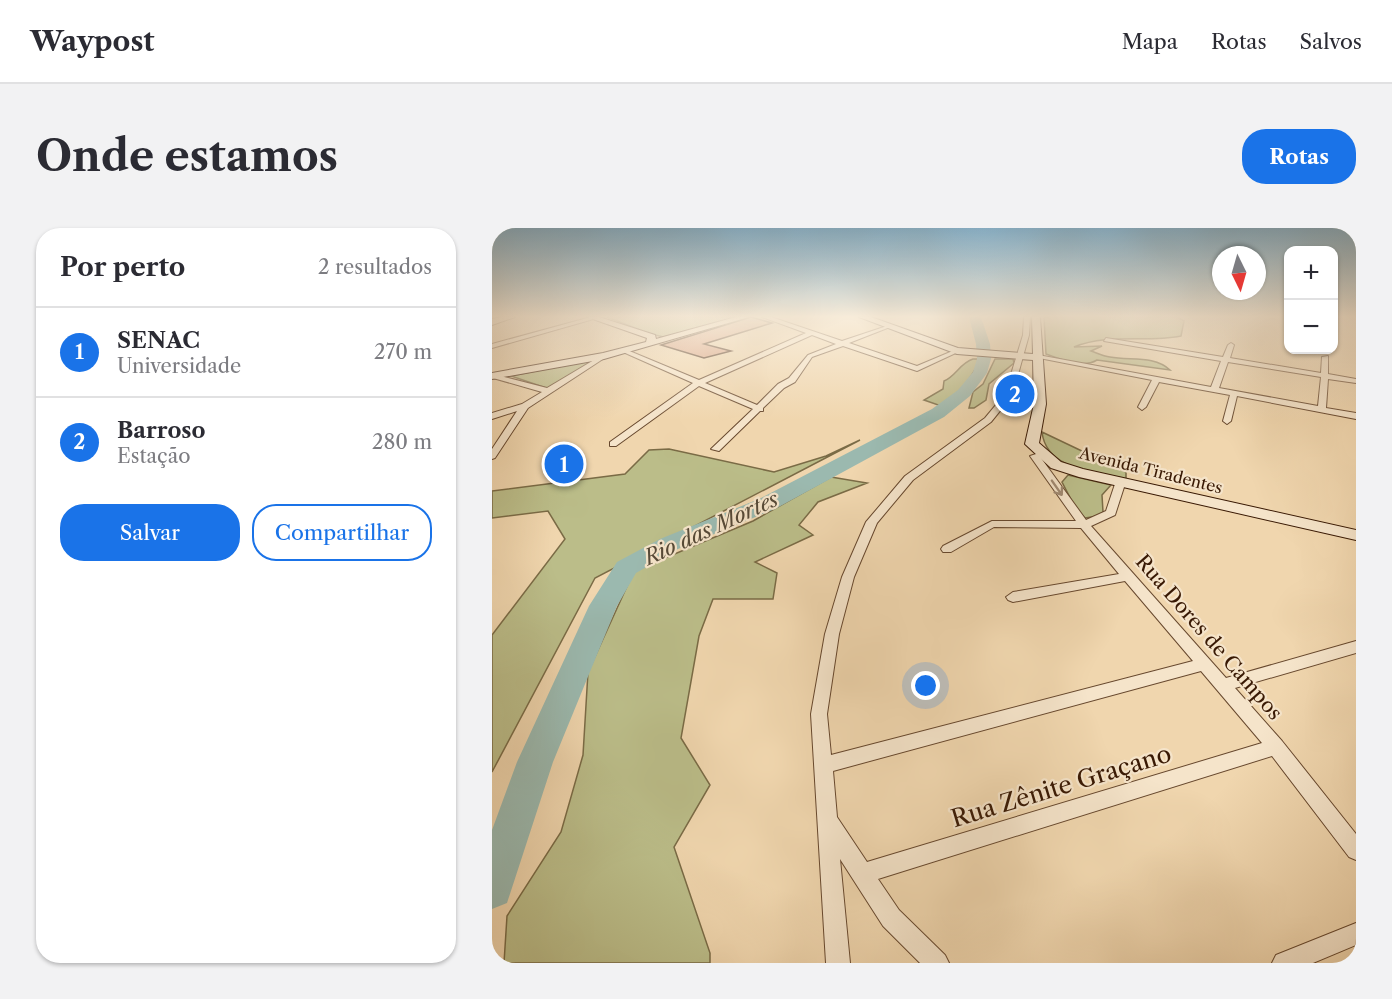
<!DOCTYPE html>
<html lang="pt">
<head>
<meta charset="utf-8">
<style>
	:root { --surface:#fff; --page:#f2f2f3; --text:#2b2b33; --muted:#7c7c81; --line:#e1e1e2; --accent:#1a73e8 }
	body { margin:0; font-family:"Libre Caslon Text",serif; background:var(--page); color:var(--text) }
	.controls { position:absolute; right:18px; top:18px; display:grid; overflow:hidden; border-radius:12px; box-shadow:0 2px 4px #0004 }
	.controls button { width:54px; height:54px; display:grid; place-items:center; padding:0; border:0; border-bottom:2px solid var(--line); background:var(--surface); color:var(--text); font:30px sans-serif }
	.compass { position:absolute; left:720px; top:18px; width:54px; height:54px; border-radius:50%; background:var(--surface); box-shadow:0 2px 4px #0004; rotate:175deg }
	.you { position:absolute; left:434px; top:458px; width:21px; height:21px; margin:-15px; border:4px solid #fff; border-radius:50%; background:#1a73e8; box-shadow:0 0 0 9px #1a73e833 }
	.badge { display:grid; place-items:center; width:39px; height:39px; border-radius:50%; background:var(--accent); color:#fff; font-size:20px; font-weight:700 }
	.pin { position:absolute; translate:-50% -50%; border:3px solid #fff; box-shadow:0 2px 6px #0006 }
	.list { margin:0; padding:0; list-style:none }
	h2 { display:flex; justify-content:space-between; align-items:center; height:78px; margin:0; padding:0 24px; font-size:26px }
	h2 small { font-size:20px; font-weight:400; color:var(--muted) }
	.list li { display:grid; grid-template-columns:39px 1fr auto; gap:18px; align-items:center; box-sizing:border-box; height:90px; padding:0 24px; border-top:2px solid var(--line) }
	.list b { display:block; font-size:22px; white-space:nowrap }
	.list p { margin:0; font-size:20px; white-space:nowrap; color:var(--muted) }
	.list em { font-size:20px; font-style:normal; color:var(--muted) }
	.actions { display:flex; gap:12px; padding:18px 24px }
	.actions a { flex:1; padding:14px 0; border:2px solid var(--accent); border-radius:24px; text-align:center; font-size:21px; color:var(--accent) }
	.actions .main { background:var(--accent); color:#fff }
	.map { position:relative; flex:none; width:864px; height:735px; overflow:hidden; border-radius:24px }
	header { display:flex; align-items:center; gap:36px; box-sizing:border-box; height:84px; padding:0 30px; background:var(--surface); border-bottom:2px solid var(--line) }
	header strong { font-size:28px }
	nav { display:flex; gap:33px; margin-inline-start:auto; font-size:21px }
	.intro { display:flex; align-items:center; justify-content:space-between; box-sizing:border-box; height:144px; padding:0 36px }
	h1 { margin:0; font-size:42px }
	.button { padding:15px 27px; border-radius:24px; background:var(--accent); color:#fff; font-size:21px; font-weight:700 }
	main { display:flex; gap:36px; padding:0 36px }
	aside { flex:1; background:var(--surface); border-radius:24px; box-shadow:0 2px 4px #0004 }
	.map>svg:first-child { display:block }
	.green { fill:#bbbd89; stroke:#7a6b46; stroke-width:1.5 }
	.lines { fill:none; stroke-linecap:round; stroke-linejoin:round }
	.river { fill:#9bb9af; fill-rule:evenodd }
	.building { fill:#d79d7f; stroke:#391904; stroke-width:1.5 }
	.street-casing { stroke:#67482e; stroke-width:2 }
	.secondary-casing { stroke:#391904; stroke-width:2 }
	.street { fill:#f5e4ca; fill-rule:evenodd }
	.secondary { fill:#f5e4ca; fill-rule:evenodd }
	.oneway { stroke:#a08971 }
	.labels { text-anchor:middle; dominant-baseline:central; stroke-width:4.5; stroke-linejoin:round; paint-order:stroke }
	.far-street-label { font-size:16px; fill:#391904; stroke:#f5e4ca }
	.street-label { font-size:20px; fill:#391904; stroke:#f5e4ca }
	.water-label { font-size:21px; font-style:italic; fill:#564937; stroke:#f5e4ca }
	.near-street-label { font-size:24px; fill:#391904; stroke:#f5e4ca }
</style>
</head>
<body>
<header>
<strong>Waypost</strong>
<nav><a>Mapa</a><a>Rotas</a><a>Salvos</a></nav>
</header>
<div class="intro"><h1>Onde estamos</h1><a class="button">Rotas</a></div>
<main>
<aside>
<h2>Por perto<small>2 resultados</small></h2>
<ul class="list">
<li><span class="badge">1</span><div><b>SENAC</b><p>Universidade</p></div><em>270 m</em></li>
<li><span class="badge">2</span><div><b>Barroso</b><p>Estação</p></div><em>280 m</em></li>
</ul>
<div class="actions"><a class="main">Salvar</a><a>Compartilhar</a></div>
</aside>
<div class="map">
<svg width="864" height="735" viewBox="0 0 864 735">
	<rect width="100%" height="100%" fill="#f0d6ae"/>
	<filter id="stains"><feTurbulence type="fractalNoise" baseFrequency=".00333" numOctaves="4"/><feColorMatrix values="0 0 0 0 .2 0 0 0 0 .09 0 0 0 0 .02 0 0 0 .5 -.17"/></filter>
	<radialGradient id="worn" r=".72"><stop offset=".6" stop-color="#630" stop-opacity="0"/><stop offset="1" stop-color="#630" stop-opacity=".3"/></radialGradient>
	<path class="green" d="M115,89H246L172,109L158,106Z
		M552,89H685L692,93L689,108C653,115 617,105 582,119L610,118L599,123C605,125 611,128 618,129C638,133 662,127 678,142L605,132C590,141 569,131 554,126Z
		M103,131L57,161L19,148Z
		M481,131H488C480,151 466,166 449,178L432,172L451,161L452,153C464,148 468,135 481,131Z
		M503,131H521L522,135L497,156L494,172L482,180H477L481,164L491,156Z
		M550,204L634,244V251C604,244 554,242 550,204Z
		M368,212L103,350L0,544V407L73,311L56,283L0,290V263L133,246L157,222L177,221L282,244L334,228Z
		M576,247L619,257L610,267L611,284L606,288L593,290L584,281L570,254Z
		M339,249L375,255L326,274L307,297L321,307L263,334L285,345L281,371H221L207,408L189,510L218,557L182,619L218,725V735H12L15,688L69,604L91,527L96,444L142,343L261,293Z"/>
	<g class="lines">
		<path class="river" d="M477,89H489L498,116L499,131L495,145L478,168L452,189L283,281L186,321L144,345L125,378L61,534L15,675L0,681V602L25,534L97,378L125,334L168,311L267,271L440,181L466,162L481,144L485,131L484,116Z"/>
	</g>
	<path class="building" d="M259,89L280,95L212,116L239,123L212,130L169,117Z"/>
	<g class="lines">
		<defs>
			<path id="street" d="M99,89L105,90L0,120V116Z
				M270,89H279L350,113L398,97V99L357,115L425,138L463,122L468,123L425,143L351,118L320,129L303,154L292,160L271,180V183H268L227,223L219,221L261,181L207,158L124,218H118V214L201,155L131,124V122H135L207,152L314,105ZM320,107L344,116L316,127L297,150L286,156L265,177L213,155Z
				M532,89H538L537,107L520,168L499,194L421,252L385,295L362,349L347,406L335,486L339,527L701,433L633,353L521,374L516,372L514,369L521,364L627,346L589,300L502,299L459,324H451L449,321L451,318L500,293H584L538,228L550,224L555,227L549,230L594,292L614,283L623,256L628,253L632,254L633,256L623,287L599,298L734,450L864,413V425L743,460L790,513L864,606V632L857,629L780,528L386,651L407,682L453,727L457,735H428L391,698L348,631L358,735H334L319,486L333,406L350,349L374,294L413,248L493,190L513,166L531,107ZM709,443L770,515L375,634L345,589L341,543Z
				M614,110L731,129L736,117L739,115L742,117L738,130L829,145L830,129L836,128V146L864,151V155L836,151L834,180L864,185V191L745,168L739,193L735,196L731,193L738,167L667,154L654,179L650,182L646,179L660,152L542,129L546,127L719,159L729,133L612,113ZM736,134L829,149L826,178L727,160Z
				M112,126L114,129L36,180L3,230L0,231V221L25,183L0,191V185L30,176L50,164L1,150V146L55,160Z
				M864,695V717L821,735H780L784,727Z"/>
			<path id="secondary" d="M9,89H23L0,97V91Z
				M95,89H107L163,107L164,111L244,89H257L112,131L0,151V145L111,125L154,114L155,110Z
				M367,89H379L466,120L541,126L540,89H548L554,176L547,215L569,234L591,241L864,302V312L587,249L559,240L533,216L542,176L541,132L465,126Z"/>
		</defs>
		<use href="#street" class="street-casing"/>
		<use href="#secondary" class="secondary-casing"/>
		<use href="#street" class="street"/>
		<use href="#secondary" class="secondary"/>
	</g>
	<defs><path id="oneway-shaft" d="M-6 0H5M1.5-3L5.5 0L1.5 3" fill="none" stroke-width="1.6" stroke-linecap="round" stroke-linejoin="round" transform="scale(1.5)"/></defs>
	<use class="oneway" href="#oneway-shaft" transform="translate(565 260) rotate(55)"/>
	<linearGradient id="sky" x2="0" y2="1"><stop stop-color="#89b6d1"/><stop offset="0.46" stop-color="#f8eddb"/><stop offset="1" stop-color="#f8eddb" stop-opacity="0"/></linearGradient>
	<rect width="864" height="192" fill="url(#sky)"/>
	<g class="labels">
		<g class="far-street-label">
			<text transform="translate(659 242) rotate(14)">Avenida Tiradentes</text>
		</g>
		<g class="street-label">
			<text transform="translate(717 409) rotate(49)">Rua Dores de Campos</text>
		</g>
		<g class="water-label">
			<text transform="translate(219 300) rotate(-25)">Rio das Mortes</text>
		</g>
		<g class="near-street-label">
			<text transform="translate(569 558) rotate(-17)">Rua Zênite Graçano</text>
		</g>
	</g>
	<rect width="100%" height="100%" filter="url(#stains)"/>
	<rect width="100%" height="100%" fill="url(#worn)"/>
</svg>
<div class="controls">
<button>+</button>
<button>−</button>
</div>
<svg class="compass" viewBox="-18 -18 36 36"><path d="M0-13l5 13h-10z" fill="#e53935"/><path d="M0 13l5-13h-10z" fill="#7c7c81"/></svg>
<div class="you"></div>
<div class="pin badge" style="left:72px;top:236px">1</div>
<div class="pin badge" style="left:523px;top:166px">2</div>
</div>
</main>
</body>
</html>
